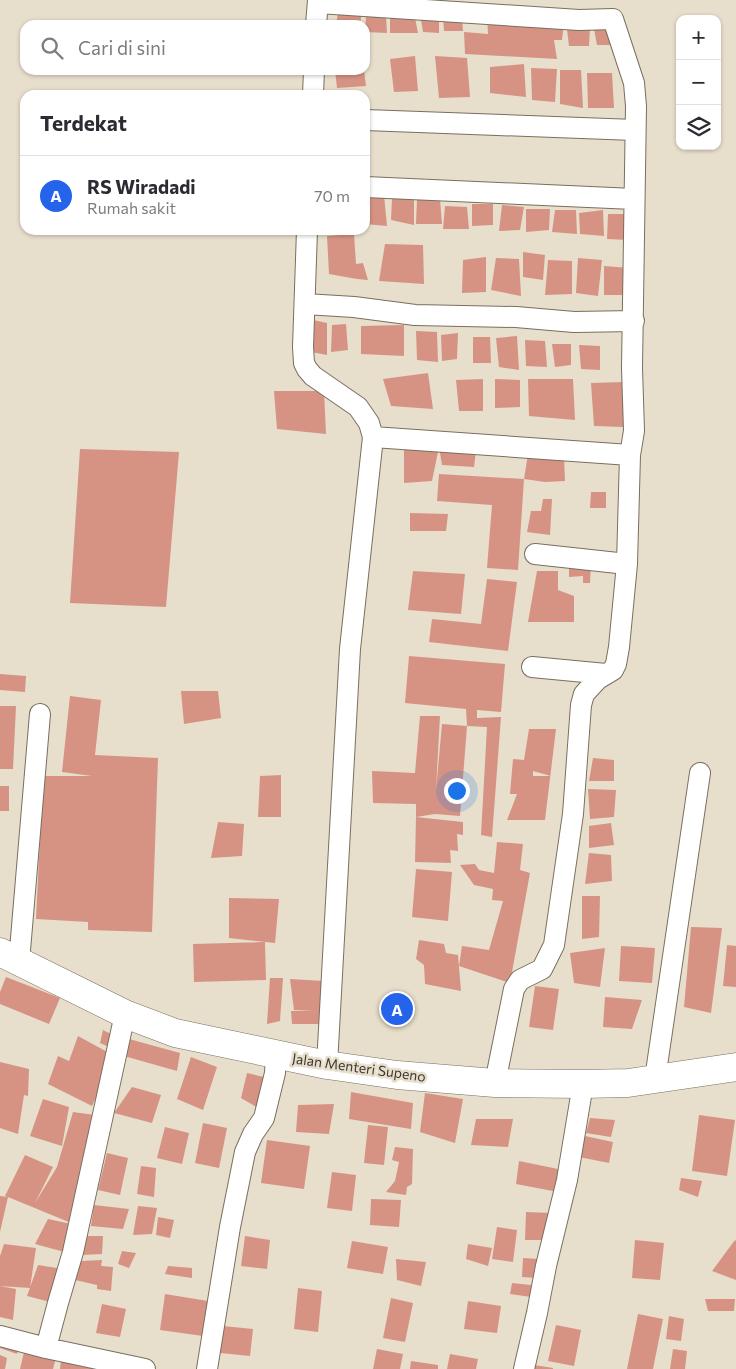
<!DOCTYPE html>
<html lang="id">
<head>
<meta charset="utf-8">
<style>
	:root { --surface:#fff; --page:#f7f7f7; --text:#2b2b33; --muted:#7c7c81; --line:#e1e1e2; --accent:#2563eb }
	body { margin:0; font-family:Commissioner,sans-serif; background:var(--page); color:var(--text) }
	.controls { position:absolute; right:15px; top:15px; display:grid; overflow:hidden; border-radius:10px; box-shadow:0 1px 4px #0004 }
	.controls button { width:45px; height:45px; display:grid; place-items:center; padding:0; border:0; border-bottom:1px solid var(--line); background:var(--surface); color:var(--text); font:25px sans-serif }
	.you { position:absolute; left:456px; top:790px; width:18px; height:18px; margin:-12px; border:4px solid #fff; border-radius:50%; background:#1a73e8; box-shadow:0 0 0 8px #1a73e833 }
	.badge { display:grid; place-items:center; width:32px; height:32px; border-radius:50%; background:var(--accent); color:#fff; font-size:16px; font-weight:700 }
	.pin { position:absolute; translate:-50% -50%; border:2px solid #fff; box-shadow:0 1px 5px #0006 }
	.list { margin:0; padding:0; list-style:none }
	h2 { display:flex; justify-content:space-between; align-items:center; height:65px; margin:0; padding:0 20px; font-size:21px }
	h2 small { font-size:16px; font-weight:400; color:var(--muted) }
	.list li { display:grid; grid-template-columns:32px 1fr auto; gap:15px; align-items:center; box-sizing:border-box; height:80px; padding:0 20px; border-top:1px solid var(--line) }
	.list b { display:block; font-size:19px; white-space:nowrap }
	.list p { margin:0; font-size:16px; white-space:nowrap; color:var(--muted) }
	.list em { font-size:16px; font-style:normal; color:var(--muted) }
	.icon { flex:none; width:28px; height:28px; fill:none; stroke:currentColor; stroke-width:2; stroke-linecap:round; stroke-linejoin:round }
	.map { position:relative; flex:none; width:736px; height:1369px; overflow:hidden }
	.search { position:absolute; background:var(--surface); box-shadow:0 1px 4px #0004; left:20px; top:20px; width:350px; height:55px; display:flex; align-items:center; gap:12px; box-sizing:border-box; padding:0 18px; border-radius:15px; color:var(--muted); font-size:19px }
	.panel { position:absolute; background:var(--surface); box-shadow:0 1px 4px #0004; left:20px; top:90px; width:350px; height:145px; border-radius:15px }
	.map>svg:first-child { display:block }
	.building { fill:#d69384; fill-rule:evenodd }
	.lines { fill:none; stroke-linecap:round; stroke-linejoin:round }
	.minor-casing { stroke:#786f5e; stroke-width:22 }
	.secondary-casing { stroke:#786f5e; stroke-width:29 }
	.minor { stroke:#fff; stroke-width:20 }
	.secondary { stroke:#fff; stroke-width:28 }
	.labels { text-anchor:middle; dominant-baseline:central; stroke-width:5; stroke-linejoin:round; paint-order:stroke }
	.street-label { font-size:14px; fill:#3c3831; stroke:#e8decc }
</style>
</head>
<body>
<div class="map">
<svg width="736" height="1369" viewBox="0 0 736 1369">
	<rect width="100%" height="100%" fill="#e8decc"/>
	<path class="building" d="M339,6L362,11L360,25H336Z
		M390,12L414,13L418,33H390Z
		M420,14H439V33L423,32Z
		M366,16H386L387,33L365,32Z
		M443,16L462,17L463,31H444Z
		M487,16L564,23L562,40H554L557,59L465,54L464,32L488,34Z
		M590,27L589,46H569L567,29Z
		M594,29H612L615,45H597Z
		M415,56L418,91L394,92L390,59Z
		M435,56L467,58L470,97L439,98Z
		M524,64L526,97L490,93V67Z
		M531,68L557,69L555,102L532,100Z
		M335,70H364L366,86L337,88Z
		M560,70H581L583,108L560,104Z
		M587,73H612L614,108H588Z
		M384,195L387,226L365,224V196Z
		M392,199H414V225L391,220Z
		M417,199H440L442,224H416Z
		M472,204H493V225L472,226Z
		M502,205L524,207L520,230L499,231Z
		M445,206L467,207L469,229H443Z
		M526,209H550L549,230L526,232Z
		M555,210H576L577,234L552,232Z
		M603,210L604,236L580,234L579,213Z
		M608,214H628L629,240L607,239Z
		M354,234L356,264L363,263L368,280L357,279L329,274L327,236Z
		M385,244L423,245L424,284L379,281Z
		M523,252L545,255L543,280L523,277Z
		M486,257V292L462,293L463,260Z
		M496,258L519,259L521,296L491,290Z
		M578,258L602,260L598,296L576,293Z
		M548,260L572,261V294L545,295Z
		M604,266L630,268L629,295H604Z
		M304,318L327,323V355L306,351Z
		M346,324L348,350L331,352L332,325Z
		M404,325V356L361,354V326Z
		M416,331L437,332L438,362L417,360Z
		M458,333L457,359L442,361L441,335Z
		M517,336L519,370L499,367L496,338Z
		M473,337H490L491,363H473Z
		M525,340L545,341L547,367L526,366Z
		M552,344H571V365L555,367Z
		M579,345L600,346V370L581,369Z
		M428,373L433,409L391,406L383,379Z
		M483,379V411H459L456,380Z
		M495,379L520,380V407L495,408Z
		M528,379H573L575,420L529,416Z
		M624,382L623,427L594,426L591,383Z
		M274,391H324L326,434L277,429Z
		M404,447H439L476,450L474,467L442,465L439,447L432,481L404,483Z
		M80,449L179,452L166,607L70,603Z
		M528,454L564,458L565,481L545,482L524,479Z
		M439,474L524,479L518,570L487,568L492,505L437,501Z
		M591,492H606V508H590Z
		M543,499H552L550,535L527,532L531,511H541Z
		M410,513L448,514L446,531H410Z
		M569,561L591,562L590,583H583V576L569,577Z
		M413,571L465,574L461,614L408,610Z
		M537,571H558V590L574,596V622H528Z
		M487,579L517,582L508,651L429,642L432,619L481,624Z
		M409,656L505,664L501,712L477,710V718L501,717L492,837L481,835L487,727L467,726L466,709L405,703Z
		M0,674L26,676L25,692L0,690Z
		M181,691H218L221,718L184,724Z
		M70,696L101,700L95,755L158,758L152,932L88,930V922L36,919L43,776H92L62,772Z
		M0,706H16L13,769H0Z
		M420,716H440L436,790L442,724L467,726L460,816L435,814L416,817V804L373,803L372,771L415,773Z
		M529,729H556L545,820H507L517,794H510L513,759L524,760ZM533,771L551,776H533Z
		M593,758L614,760V781H589Z
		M281,775V817H258L260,776Z
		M0,786H9V811H0Z
		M588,789L616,790L614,817L590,819Z
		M416,817L463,822V835L457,834L458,851L450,850L451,863L415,862Z
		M218,822L244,824L242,856L211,858Z
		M611,823L614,845L589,848V826Z
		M497,842L523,844L520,870L530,873L510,983L459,966L462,946L489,950L503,901L492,900L493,889L474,885L460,865L475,864L479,870L494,873Z
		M589,853L611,855L612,881L585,884Z
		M416,869L452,872L448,921L412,917Z
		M582,896H600L599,937L582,939Z
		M229,898L279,899L275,943L229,938Z
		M691,927L722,928L711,1013L684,1007Z
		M419,940L444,944L446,953L458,955L461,991L425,984L424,965L416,959Z
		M265,942L266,980L194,982L193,944Z
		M727,945L736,946V987L723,986Z
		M621,946L655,948L652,983L619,981Z
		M605,948L600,987L574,983L570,953Z
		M6,977L60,998L49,1024L0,1004V992Z
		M270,978H283L280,1021L267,1024Z
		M290,979L324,981L322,1024H292L291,1011H314L294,1010Z
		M535,986L559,989L553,1030L529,1027Z
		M605,997L642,1000L632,1029L603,1027Z
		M103,1030L115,1036L111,1048L100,1043Z
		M78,1036L111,1054L105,1078L92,1106L48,1084L58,1056L69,1061Z
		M129,1039L180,1053L177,1071L124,1056Z
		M191,1057L217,1067L203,1110L177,1099Z
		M0,1062L29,1069L28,1096L24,1095L18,1134L0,1128Z
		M247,1073L264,1077L258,1108L241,1098Z
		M132,1087L161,1095L152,1123L114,1113Z
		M351,1092L413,1103L411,1129L349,1119Z
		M425,1093L463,1099L455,1143L420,1132Z
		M43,1099L69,1107L62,1146L30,1136Z
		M334,1104L329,1134L296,1132L298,1105Z
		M73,1112L102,1116L86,1185L76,1225L68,1253L35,1244L48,1219L76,1225L8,1197L0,1232V1196L8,1197L5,1196L25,1155L53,1167L35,1203L57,1167Z
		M699,1115L735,1120L727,1176L692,1171Z
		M590,1118L615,1120L611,1137L586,1133Z
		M476,1119H513L508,1147L471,1145Z
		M203,1123L227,1128L219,1168L195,1163Z
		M368,1125L388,1127L384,1165L364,1163Z
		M165,1127L189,1133L182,1164L157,1158Z
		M585,1136L613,1142L609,1163L579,1157Z
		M267,1140L310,1146L304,1189L261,1183Z
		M395,1147L413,1149L412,1184L407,1187L406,1195L386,1192L395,1181L399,1162L392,1160Z
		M107,1153L128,1158L120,1195L98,1190Z
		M519,1161L558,1169V1192L516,1184Z
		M141,1166L156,1168L154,1197L137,1194Z
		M332,1172L356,1175L352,1211L327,1208Z
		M681,1178L702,1181L698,1197L679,1190Z
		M371,1199L401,1200L399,1227L370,1225Z
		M94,1205L129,1209L123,1229L91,1226Z
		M138,1206L157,1208L152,1234L133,1235Z
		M526,1212L551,1213V1240H525Z
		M158,1217L174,1220L170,1238L156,1235Z
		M497,1227L517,1230L513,1262L492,1259Z
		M85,1236H103L102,1254L81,1255Z
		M245,1236L270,1240L267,1269L241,1266Z
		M635,1240L664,1243L660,1280L632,1278Z
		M735,1240L736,1241V1280L712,1271Z
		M352,1241L388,1247L383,1274L347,1268Z
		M4,1244L36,1248L30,1288L0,1286V1256Z
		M468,1244L492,1248L488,1266L466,1259Z
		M122,1251L136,1253L129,1268L118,1264Z
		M523,1258L539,1259L537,1278L522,1277Z
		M396,1259L426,1262L421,1286L397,1280Z
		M102,1260L101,1266L113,1267L111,1291L97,1289V1285L75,1280L81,1261Z
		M38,1265L63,1269L54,1303L27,1296Z
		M168,1266L192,1268V1278L165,1274Z
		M512,1283L531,1285V1297L510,1294Z
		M0,1286L16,1289L13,1320L0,1317Z
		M298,1288L322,1291L318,1332L294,1329Z
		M165,1294L208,1301L203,1336L160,1330Z
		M391,1298L413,1303L405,1342L383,1338Z
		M705,1299H735L734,1311H708Z
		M468,1301L501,1306L497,1333L464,1329Z
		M102,1304L126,1309L120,1337L96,1333Z
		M638,1314L663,1319L653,1369H627Z
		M669,1316L684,1319L681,1341L666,1339Z
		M556,1325L581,1330L574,1366L548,1361Z
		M223,1326L253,1329L250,1356L220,1353Z
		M0,1340L19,1347L17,1354L0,1348Z
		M25,1348L57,1354L53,1369H20Z
		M377,1349L403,1354L400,1369H373Z
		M673,1349L687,1351L685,1369H670Z
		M450,1354L478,1359L476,1369H447Z
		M0,1355L7,1358L5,1369H0Z
		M61,1360L106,1369H60Z
		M411,1361L438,1365V1369H410Z
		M528,1364L553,1368V1369H527Z"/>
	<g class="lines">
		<defs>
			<path id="minor" d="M318,3L579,20L613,19L634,83L636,106L632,368L634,431L630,455L627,564L619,647L616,664L613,670L598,679L584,694L581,705L573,814L554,945L542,969L520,980L514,989L495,1083
				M316,25L318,0
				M313,95L314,70
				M365,120L635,130
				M365,187L634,199
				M307,230L303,347L304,363L307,369L313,376L358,407L369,423L373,437L350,649L327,1065
				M305,304L354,307L415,315L516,317L574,322L634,321
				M373,437L630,455
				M535,554L627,564
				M532,667L606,674
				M19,962L40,714
				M655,1079L700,773
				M0,1336L46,1348L145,1369
				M46,1348L58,1303L73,1252L125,1014
				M207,1369L230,1227L245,1152L253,1134L264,1118L275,1073L276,1054
				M524,1369L537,1313L546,1266L567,1180L583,1084"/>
			<path id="secondary" d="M0,952L125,1014L175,1033L327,1065L397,1075L495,1083L583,1084L628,1083L736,1067"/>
		</defs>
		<use href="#minor" class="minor-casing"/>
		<use href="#secondary" class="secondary-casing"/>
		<use href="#minor" class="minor"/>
		<use href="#secondary" class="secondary"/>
	</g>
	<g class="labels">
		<g class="street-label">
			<text transform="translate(359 1067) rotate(8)">Jalan Menteri Supeno</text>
		</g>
	</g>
</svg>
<div class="controls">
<button>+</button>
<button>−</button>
<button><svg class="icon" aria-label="layers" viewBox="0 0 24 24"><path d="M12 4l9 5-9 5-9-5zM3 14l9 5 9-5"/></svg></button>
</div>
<div class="you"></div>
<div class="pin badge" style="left:397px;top:1009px">A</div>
<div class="search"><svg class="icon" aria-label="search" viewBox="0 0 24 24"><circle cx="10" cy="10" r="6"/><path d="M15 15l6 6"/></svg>Cari di sini</div>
<section class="panel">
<h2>Terdekat<small></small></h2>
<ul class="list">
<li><span class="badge">A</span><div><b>RS Wiradadi</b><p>Rumah sakit</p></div><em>70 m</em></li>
</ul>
</section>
</div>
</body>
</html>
